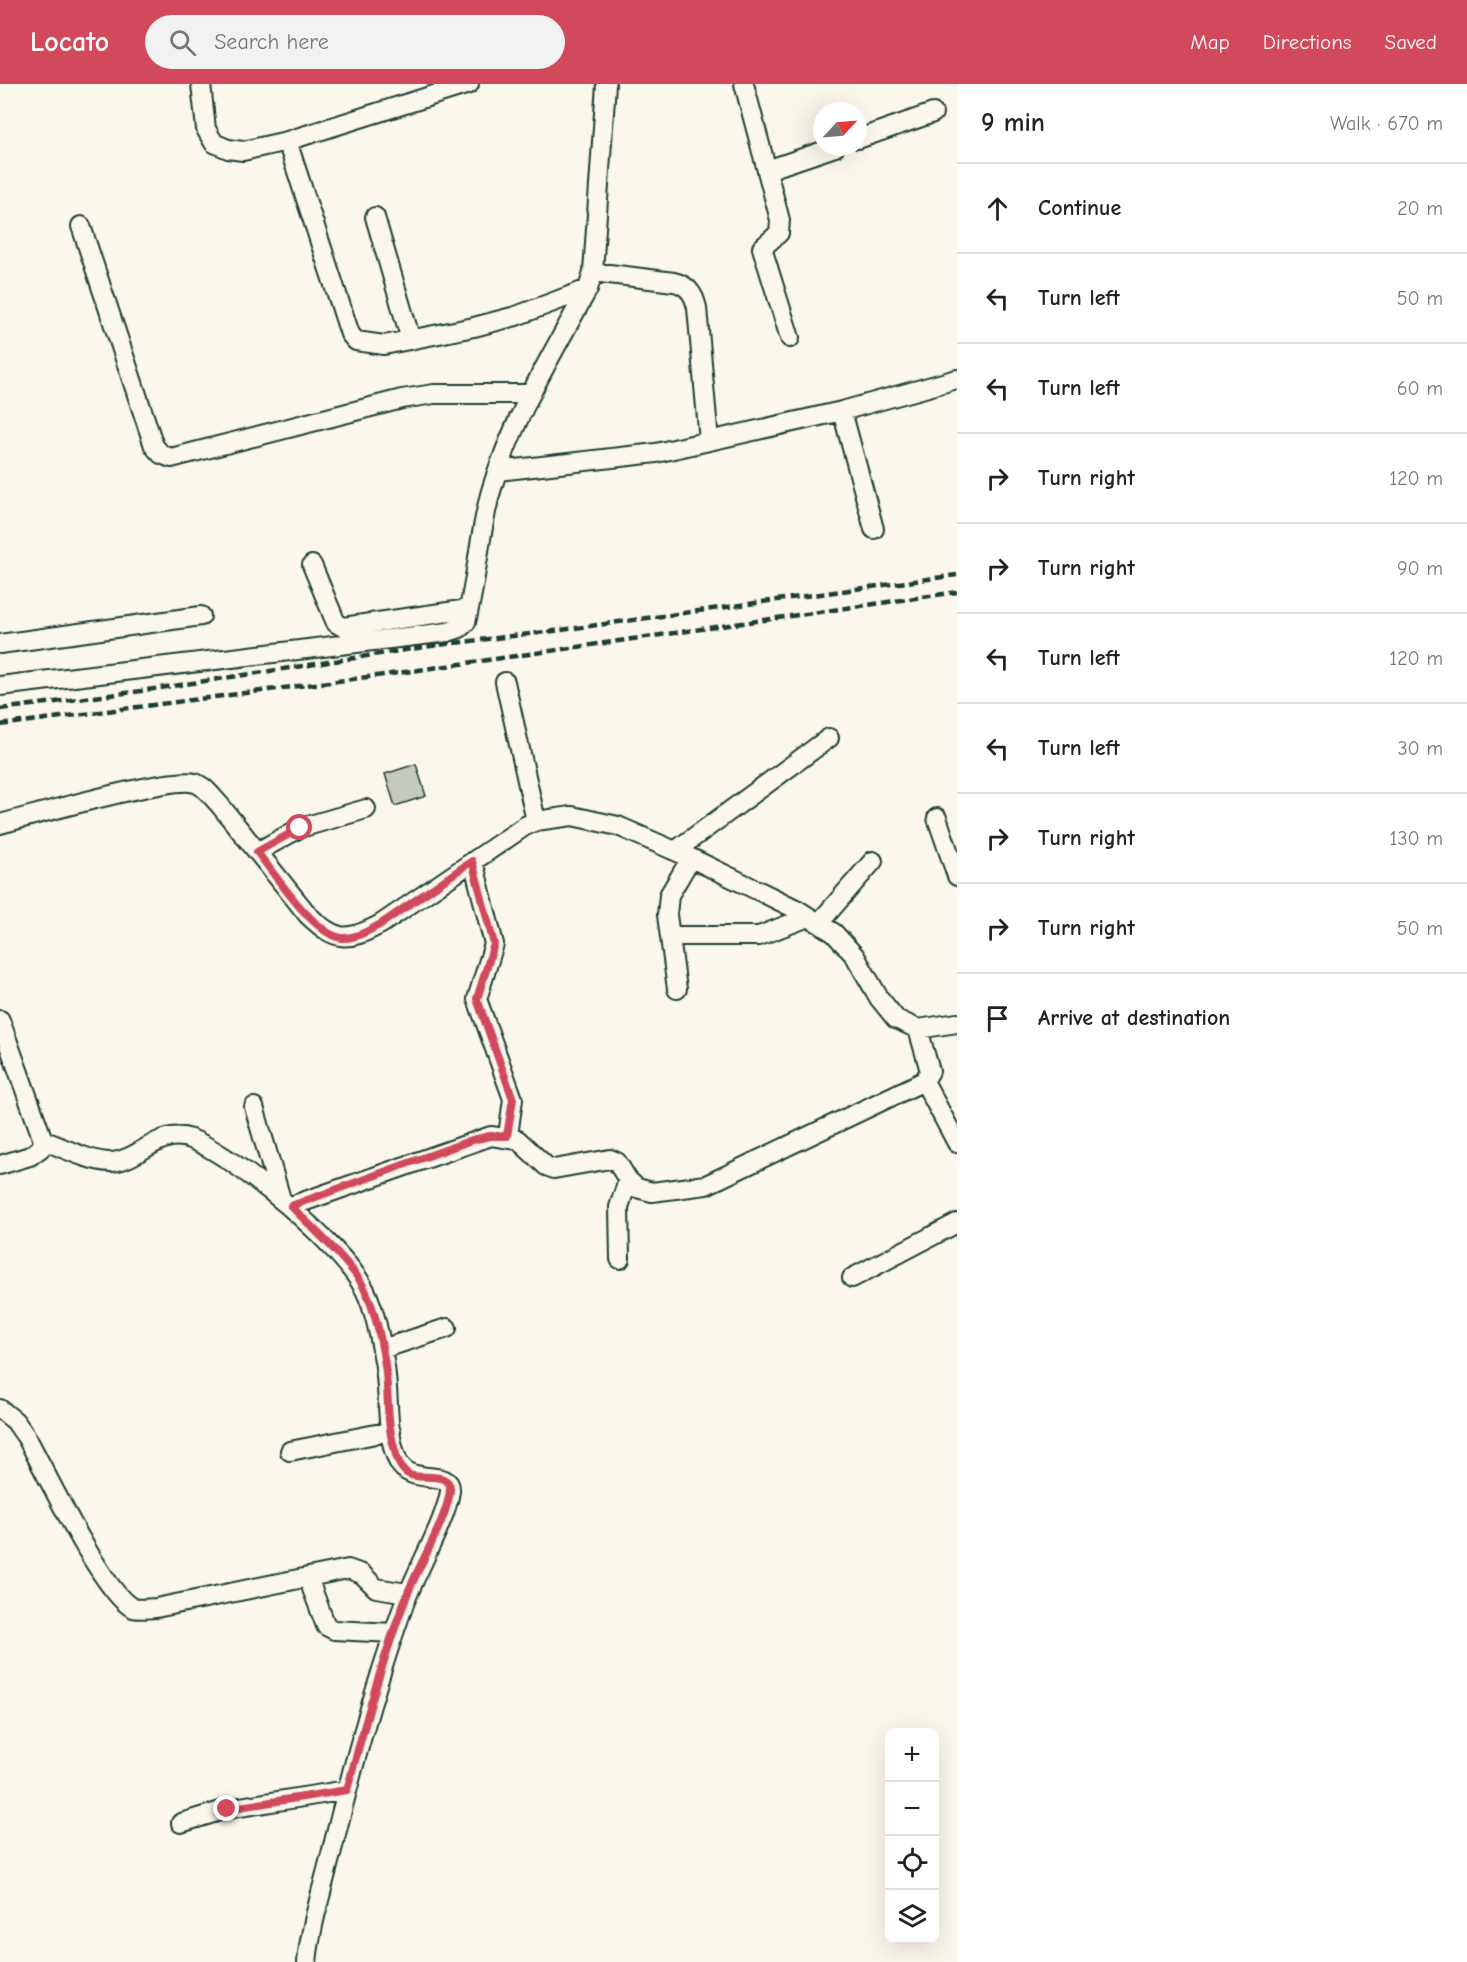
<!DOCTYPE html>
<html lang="en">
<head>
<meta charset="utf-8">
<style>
	:root { --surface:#fff; --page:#f2f2f2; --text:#222; --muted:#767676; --line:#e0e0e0; --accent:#d1495b }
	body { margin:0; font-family:"Comic Neue",sans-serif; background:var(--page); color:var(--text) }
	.controls { position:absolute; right:18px; bottom:18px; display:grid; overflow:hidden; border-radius:12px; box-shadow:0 6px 24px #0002 }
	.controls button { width:54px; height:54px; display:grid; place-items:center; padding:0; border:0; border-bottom:2px solid var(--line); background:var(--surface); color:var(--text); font:30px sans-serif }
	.compass { position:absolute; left:813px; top:18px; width:54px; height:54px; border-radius:50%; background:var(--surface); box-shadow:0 6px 24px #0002; rotate:64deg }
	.stop { position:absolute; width:18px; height:18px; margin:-14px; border:4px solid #d1495b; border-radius:50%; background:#fff }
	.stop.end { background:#d1495b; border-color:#fff; box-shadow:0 2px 6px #0008 }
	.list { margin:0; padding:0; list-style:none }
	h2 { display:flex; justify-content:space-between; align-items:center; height:78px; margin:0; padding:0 24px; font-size:26px }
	h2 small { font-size:20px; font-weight:400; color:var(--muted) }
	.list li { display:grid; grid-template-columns:39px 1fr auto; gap:18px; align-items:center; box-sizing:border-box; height:90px; padding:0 24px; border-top:2px solid var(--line) }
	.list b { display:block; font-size:22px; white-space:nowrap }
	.list em { font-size:20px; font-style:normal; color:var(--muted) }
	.icon { flex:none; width:33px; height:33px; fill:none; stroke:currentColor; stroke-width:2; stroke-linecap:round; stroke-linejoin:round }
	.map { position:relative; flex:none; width:957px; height:1878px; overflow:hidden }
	header { display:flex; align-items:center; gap:36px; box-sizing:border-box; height:84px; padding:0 30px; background:var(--accent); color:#fff }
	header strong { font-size:28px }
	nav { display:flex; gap:33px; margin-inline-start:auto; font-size:21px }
	.search { width:420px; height:54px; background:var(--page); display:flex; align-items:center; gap:15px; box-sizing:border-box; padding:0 21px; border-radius:33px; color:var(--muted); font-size:22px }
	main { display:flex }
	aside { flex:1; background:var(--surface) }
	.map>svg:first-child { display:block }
	.building { fill:#c4c9be; stroke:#1f3d34; stroke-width:1.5 }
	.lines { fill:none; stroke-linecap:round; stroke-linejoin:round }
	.minor-casing { stroke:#1f3d34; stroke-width:22 }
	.minor { stroke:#fbf7ec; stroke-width:18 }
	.rail { stroke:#1f3d34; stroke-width:4.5; stroke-dasharray:9 4.5; stroke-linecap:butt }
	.route { stroke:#d1495b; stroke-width:8 }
</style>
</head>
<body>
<header>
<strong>Locato</strong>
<div class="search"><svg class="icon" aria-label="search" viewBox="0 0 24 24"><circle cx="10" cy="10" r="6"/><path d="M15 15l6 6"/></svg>Search here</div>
<nav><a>Map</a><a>Directions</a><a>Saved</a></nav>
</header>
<main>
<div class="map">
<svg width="957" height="1878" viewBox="0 0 957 1878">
	<rect width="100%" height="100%" fill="#fbf7ec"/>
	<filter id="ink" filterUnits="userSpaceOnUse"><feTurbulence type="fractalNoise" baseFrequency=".0167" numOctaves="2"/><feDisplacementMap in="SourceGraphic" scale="12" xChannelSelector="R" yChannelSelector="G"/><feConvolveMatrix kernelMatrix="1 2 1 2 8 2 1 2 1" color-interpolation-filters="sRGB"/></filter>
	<g filter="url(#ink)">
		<path class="building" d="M416,680L426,712L395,722L385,690Z"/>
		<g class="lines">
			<defs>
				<path id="minor" d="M201,0L206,45L214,59L228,65L243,67L287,57L469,0
					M744,0L780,136L779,149L762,164L790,254
					M858,55L933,29
					M287,57L350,250L356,257L384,261L474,243L516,232L588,205
					M767,86L835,63
					M375,133L411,256
					M81,142L154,362L161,370L171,374L402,315L434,310H531
					M593,188L674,198C688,201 694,210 697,224L709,357
					M842,327L874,445
					M498,387L656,369L842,327L957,295
					M312,481L336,539L343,543L469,525
					M0,560L201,532
					M505,598L536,737
					M0,602L448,548L460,544L466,538C477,495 479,450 491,407C512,336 552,270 588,205L593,188L606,0
					M937,734L957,792
					M0,740C32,732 172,691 195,699C205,702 212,713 219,720L308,831C336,858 347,858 381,840L525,742L536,737L572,732L618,742L691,774L798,826L834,849L855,872L879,914L896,935L918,945L957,939
					M675,767L829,654
					M257,768L300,744L366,725
					M473,777L494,860L477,915L513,1015L508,1052
					M819,839L873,777
					M670,852H759L808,833
					M677,905L667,831L669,811L691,774
					M0,936L43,1056L41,1064L30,1072L0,1081
					M924,997L957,1059
					M254,1023L281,1115
					M43,1056C61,1063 93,1079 112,1078C140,1076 160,1043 191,1055C238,1074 342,1161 365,1206C375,1226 380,1254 384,1277C390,1307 385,1350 398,1377C411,1404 452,1383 450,1407C446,1437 414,1491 403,1523C375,1601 353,1681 333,1762C324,1800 311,1839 307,1878
					M291,1122L491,1052L518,1056L546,1082L554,1085L610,1075L617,1078L628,1096L637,1104L652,1108L706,1101L924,997L930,987L918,945
					M620,1175L619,1123L628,1096
					M852,1194L957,1139
					M382,1265L447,1244
					M0,1325L15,1337L27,1354C45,1387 104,1511 133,1524C139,1526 149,1524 156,1524L348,1485L362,1490L376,1504L407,1509
					M290,1367L391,1347
					M308,1494L326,1542L334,1546L393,1549
					M181,1739L227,1725L347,1706"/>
			</defs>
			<use href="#minor" class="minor-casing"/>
			<use href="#minor" class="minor"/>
			<path class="rail" d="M0,625L141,607L438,561L554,547L957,491
				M0,641L391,590L957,508"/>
		</g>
	</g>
	<g class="lines" filter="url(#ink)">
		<path class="route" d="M227,1725L347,1706C365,1640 382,1575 407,1511C418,1483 448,1433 450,1406C451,1386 419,1397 408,1390C399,1384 396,1372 394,1363C386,1338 389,1307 385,1281C381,1254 374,1218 359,1195C340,1168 313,1145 291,1122L472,1056L490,1052H507L513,1015L477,915L494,860L472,777L381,840C370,846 355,855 342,854C315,852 274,789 257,768L300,744"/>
	</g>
</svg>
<div class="controls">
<button>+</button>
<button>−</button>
<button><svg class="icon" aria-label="locate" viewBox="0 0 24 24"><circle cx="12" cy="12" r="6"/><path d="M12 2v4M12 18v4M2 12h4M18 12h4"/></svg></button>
<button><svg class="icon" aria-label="layers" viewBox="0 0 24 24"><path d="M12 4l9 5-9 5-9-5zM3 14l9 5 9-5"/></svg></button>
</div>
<svg class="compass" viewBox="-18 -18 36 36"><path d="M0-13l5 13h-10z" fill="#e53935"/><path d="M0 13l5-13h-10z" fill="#767676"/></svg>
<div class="stop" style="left:300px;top:744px"></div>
<div class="stop end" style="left:227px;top:1725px"></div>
</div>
<aside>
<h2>9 min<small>Walk · 670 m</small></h2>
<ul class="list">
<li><svg class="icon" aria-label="ahead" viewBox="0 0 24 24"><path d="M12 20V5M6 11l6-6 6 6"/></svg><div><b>Continue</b></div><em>20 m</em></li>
<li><svg class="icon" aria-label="left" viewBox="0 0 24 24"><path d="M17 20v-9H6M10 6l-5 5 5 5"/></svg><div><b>Turn left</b></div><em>50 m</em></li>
<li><svg class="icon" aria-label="left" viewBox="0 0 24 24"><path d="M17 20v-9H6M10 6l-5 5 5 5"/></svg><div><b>Turn left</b></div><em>60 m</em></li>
<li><svg class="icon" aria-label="right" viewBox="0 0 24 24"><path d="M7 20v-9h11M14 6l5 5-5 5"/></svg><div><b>Turn right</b></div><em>120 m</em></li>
<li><svg class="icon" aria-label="right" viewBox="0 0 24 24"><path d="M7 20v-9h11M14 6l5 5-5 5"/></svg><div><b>Turn right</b></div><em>90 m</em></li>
<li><svg class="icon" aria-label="left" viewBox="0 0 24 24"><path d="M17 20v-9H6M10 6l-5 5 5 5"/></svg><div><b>Turn left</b></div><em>120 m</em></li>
<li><svg class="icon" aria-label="left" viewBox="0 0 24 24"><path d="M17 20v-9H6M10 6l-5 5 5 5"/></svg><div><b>Turn left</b></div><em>30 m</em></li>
<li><svg class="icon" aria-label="right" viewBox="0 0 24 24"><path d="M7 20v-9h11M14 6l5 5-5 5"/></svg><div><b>Turn right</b></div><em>130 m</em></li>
<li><svg class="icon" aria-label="right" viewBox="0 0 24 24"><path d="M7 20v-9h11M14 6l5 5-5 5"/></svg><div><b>Turn right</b></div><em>50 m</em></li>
<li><svg class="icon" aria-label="arrive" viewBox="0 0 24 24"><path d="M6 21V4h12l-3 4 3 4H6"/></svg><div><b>Arrive at destination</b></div></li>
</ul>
</aside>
</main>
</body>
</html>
